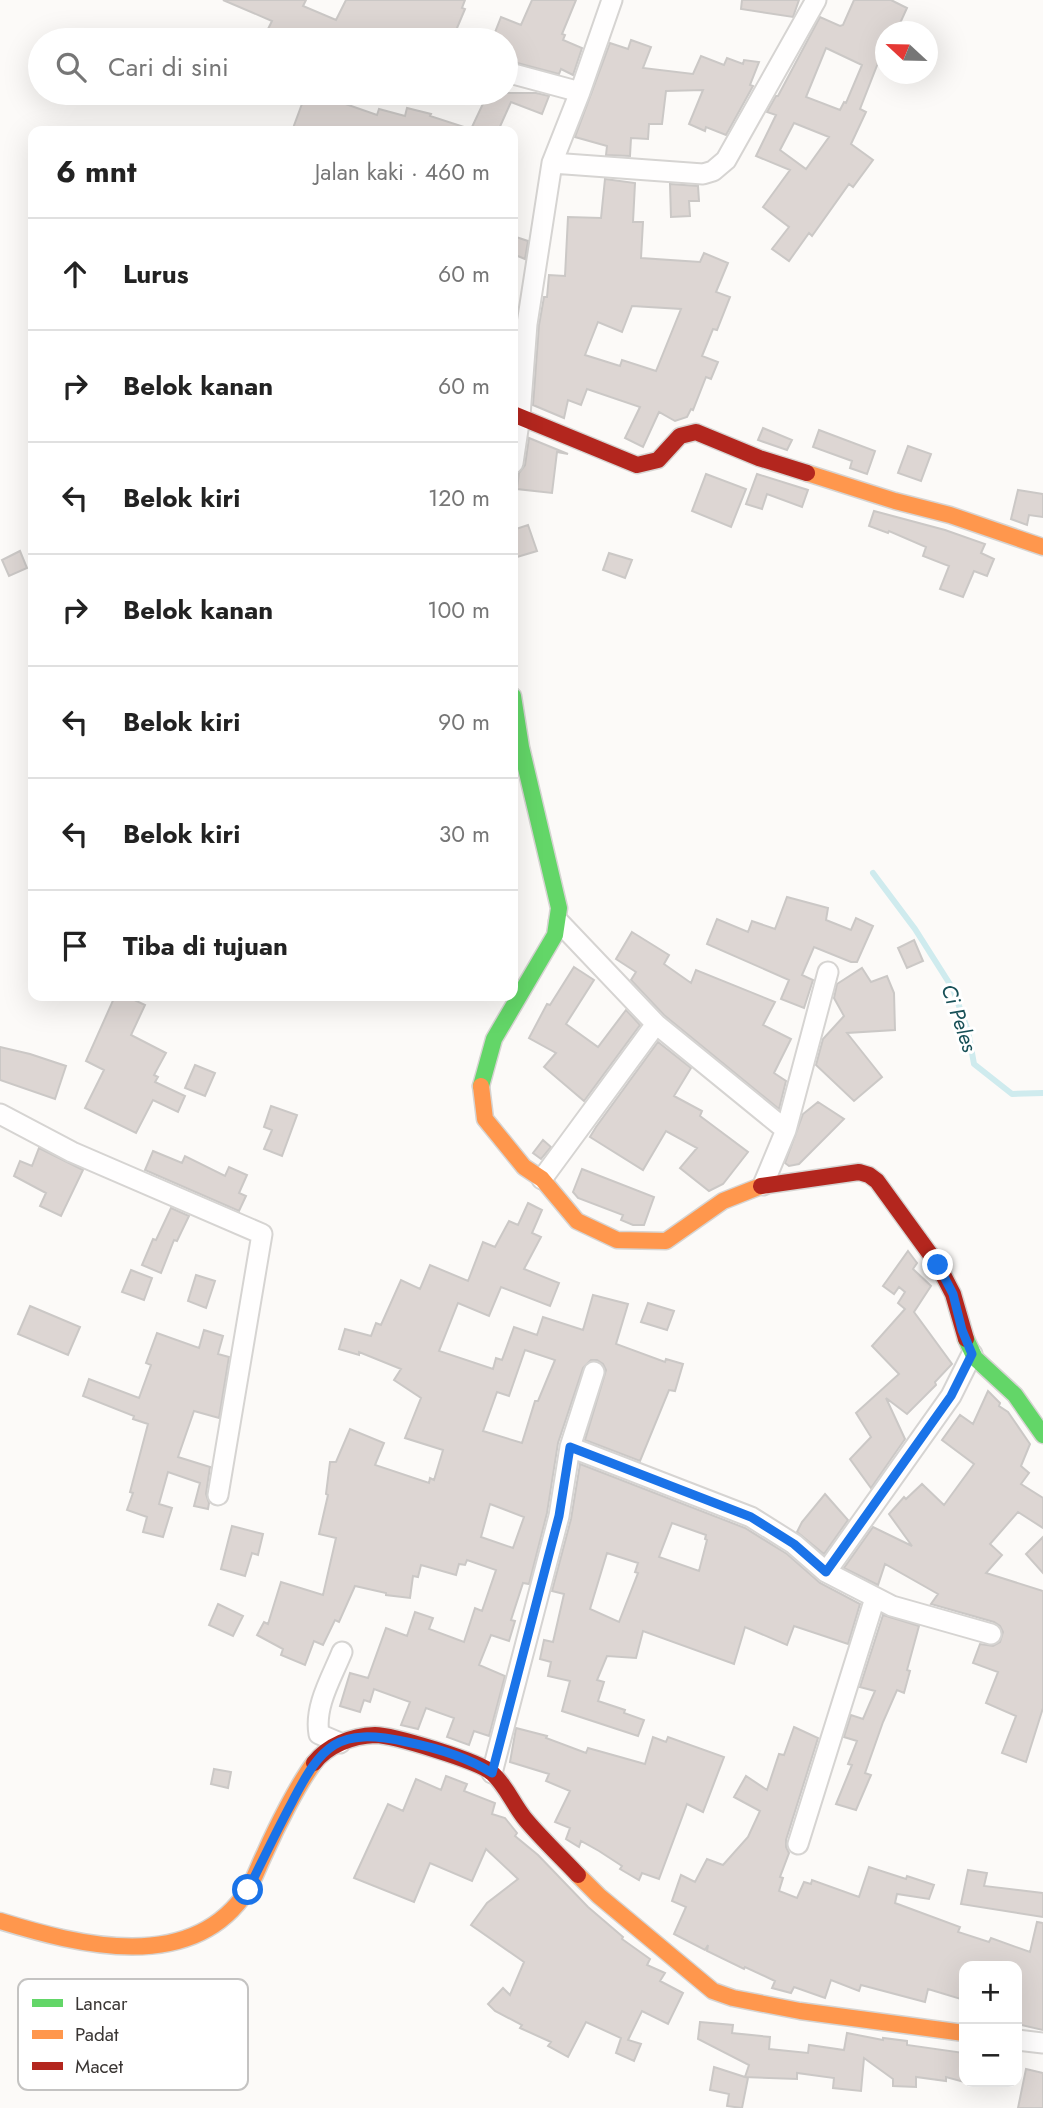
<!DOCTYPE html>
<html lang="id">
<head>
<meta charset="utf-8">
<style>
	:root { --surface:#fff; --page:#f6f6f6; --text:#222; --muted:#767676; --line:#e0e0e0 }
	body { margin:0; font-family:Jost,sans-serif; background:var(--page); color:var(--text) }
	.controls { position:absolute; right:21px; bottom:21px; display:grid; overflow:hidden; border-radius:14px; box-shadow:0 7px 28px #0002 }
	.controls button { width:63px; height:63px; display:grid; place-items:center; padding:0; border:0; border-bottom:2px solid var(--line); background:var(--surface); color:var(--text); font:35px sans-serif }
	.compass { position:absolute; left:875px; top:21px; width:63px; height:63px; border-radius:50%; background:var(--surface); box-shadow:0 7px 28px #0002; rotate:292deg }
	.stop { position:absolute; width:21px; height:21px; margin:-16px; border:5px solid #1a73e8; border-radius:50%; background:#fff }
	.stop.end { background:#1a73e8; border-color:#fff; box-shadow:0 2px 7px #0008 }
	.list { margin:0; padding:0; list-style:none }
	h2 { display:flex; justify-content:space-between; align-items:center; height:91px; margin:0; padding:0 28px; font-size:30px }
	h2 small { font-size:23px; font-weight:400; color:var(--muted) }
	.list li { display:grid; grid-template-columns:46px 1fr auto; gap:21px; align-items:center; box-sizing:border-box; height:112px; padding:0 28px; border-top:2px solid var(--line) }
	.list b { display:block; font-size:26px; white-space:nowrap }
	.list em { font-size:23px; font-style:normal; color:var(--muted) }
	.icon { flex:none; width:38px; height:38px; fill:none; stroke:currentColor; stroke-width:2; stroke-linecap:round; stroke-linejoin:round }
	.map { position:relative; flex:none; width:1043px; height:2108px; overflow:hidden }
	.search { position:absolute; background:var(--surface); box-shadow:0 7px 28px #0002; left:28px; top:28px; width:490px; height:77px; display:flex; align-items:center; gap:18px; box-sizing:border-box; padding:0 24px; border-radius:38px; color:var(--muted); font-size:26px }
	.panel { position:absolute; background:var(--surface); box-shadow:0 7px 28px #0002; left:28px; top:126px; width:490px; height:875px; border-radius:14px }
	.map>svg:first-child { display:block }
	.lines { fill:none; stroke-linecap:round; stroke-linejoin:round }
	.stream { stroke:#cfebee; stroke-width:6 }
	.building { fill:#ddd6d3; stroke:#cbc8c6; stroke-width:2; fill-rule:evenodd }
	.street-casing { stroke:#d6d4d2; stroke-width:23 }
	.fast-casing { stroke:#d6d4d2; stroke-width:19 }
	.slow-casing { stroke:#d6d4d2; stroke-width:19 }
	.jam-casing { stroke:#d6d4d2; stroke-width:19 }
	.street { stroke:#fffefe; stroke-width:19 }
	.fast { stroke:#63d668; stroke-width:16 }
	.slow { stroke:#ff974d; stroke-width:16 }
	.jam { stroke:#b3261e; stroke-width:16 }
	.route { stroke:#1a73e8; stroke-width:9 }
	.labels { text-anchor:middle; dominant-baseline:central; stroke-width:6; stroke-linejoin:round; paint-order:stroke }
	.water-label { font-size:21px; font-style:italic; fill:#185057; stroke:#fff }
	.key { fill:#fff; stroke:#c4c3c2; stroke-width:2 }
	.key-label { font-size:19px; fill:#3a3634 }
</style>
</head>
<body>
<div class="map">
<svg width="1043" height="2108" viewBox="0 0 1043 2108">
	<rect width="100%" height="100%" fill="#fcfaf8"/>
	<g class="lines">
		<path class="stream" d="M873,873L915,929L953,989L968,1031L974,1064L1012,1094L1043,1093"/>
	</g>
	<path class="building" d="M223,0H306L303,6L336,20L346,0H465L462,8L465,9L452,40H293L268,29L272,21Z
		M532,0H576L562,34L565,35L563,40L582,48L573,75L561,69L559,74L506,60V40H492L501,17L521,25Z
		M742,0H799L793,17L741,9Z
		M854,0H891L907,8L896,32H886V67L878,63L860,109L866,112L851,144L873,160L853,187L849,184L812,236L809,233L789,261L772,249L789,227L763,207L790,170L756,156L776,115L767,112L776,96H778L820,17L840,26L843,25ZM826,48L862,65L846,103L844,102L840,110L806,97ZM794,123L829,137L806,169L780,150Z
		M631,40L651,47L643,68L693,74L701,56L724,65L727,58L743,64L744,60L759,62L750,85L753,86L726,135L706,127L705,131L689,124L703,90L666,91L662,124H649L648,139L631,138L630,156L606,155L607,146L575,137L610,43L628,49Z
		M306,93H314L377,115L379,109L405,116L407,108L431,114L430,116L467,128V131H292Z
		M488,93H536L549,96L542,114L511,102L498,131H481L472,127Z
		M605,179L635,183L633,222H643L641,258L700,262L704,253L728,263L716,292L730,297L717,330L713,329L702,356L718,362L711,379L706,377L693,410L691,409L687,417L675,421L659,412L643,447L625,438L640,407L587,389L581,405L568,400L564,418L533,405L539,325L544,297H547L549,275L565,276L568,217L601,218ZM632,306L681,309L656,371L622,360L620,366L585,355L598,322L622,332Z
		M670,184L698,186L699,201H689L690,216L671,217Z
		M513,236L528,241L525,259L513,254Z
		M763,428L792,440L787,450L758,440Z
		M819,430L875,451L867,474L850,468L852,461L813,447Z
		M529,438L568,454L557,452L552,493L517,489L519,473L525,465Z
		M908,446L931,454L921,481L898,473Z
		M706,474L746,489L731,527L692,511Z
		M757,474L808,490L802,507L767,494L762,509L746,504Z
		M1018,490L1043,494V517L1029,515L1027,525L1011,519Z
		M874,511L945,530L985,544L981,553L994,559L987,576L974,571L963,597L940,589L949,566L923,556L926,547L889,531L888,533L869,526Z
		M528,525L537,551L517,557L513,546V530Z
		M20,551L27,568L9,576L2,560Z
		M609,553L632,560L625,578L603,570Z
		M787,897L828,908L826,920L851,930L856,918L873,926L857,962H851L814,947L802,975L813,980L804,1008L781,999L789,980L707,944L717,919L748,932L752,921L775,929Z
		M632,932L669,955L664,964L691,983L696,970L775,1002L763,1025L791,1039L774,1073L786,1081L779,1109L664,1015L631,980L636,972L616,959Z
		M914,940L923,961L907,968L898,948Z
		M574,967L594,980L566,1024L598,1047L626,1010L640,1025L584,1101L544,1067L556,1053L529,1038L547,1004L550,1005Z
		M862,968L871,982L887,976L894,993L895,1030L847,1033L882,1077L854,1101L816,1065L823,1039L844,1016L834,998L837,984Z
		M115,996H126L145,1005L131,1035L166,1053L154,1075L158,1077L155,1082L185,1096L178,1112L153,1100L136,1133L85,1108L104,1070L86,1061Z
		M658,1042L691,1068L674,1096L702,1111L700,1116L748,1152L723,1184L709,1191L680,1168L697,1148L666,1131L643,1170L590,1137L596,1127Z
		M0,1047L30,1054L66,1066L55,1099L0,1080Z
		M195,1065L215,1073L205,1096L185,1088Z
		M818,1102L844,1119L799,1164L789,1166L785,1163L803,1114Z
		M271,1106L297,1115L282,1156L264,1149L272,1130L264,1127Z
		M543,1140L551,1147L541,1159L533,1153Z
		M39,1148L83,1170L61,1216L40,1206L46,1193L14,1176L20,1161L32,1166Z
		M153,1151L182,1163L185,1156L225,1176L229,1167L247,1175L239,1193L246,1196L239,1211L145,1170Z
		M582,1169L654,1197L644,1225H633L621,1220L623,1215L578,1198L573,1192Z
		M528,1203L542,1210L532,1233L541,1237L524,1269L559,1283L550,1306L501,1287L489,1316L458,1303L439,1351L493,1369L496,1358L502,1360L514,1327L537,1335L543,1317L583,1330L593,1295L628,1304L616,1344L665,1362L666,1359L683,1364L675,1391L669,1390L640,1461L585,1440L606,1370L603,1364L597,1360H591L583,1368L558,1443L547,1513L529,1584L523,1583L511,1620L515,1621L509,1641L491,1635L479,1665L505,1676L489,1736L474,1731L469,1745L447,1737L454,1718L426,1708L418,1729L401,1725L410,1702L374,1689L370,1702L364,1700L360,1712L340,1706L350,1673L368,1678L386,1628L407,1636L415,1612L433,1618L429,1629L464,1642L475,1608L482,1611L496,1570L467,1560L465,1565L459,1564L456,1575L421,1565L418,1577L413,1576L410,1598L386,1595V1593L355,1586L339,1622L335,1620L323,1645L314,1641L305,1665L281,1655L283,1649L257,1635L264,1622L268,1624L281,1582L323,1595L336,1538L319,1534L328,1495L326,1494L330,1462H336L350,1429L384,1443L375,1465L429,1483L430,1478L434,1480L443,1450L405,1438L421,1398L394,1380L401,1369L359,1352V1355L339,1349L345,1329L371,1336L376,1323L381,1325L401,1280L420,1289L430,1265L468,1281L483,1242L495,1247L509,1221L518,1225ZM525,1350L555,1360L538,1401H535L522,1443L483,1431L497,1392L509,1396ZM490,1504L524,1517L513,1548L481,1537Z
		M171,1208L189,1216L177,1241L174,1240L161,1273L142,1265L153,1239L156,1240Z
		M908,1251L917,1263L913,1269L931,1286L914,1312L952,1364L935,1382L936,1385L907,1414L886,1398L905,1439L871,1488L850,1459L871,1437L856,1413L899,1374L872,1346L905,1309L898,1303L905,1292L899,1287L894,1294L883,1286Z
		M131,1270L152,1278L144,1300L122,1292Z
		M196,1275L215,1281L206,1308L188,1301Z
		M648,1303L674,1311L667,1330L641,1322Z
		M30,1306L80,1327L68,1355L18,1334Z
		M204,1330L223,1336L218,1354L229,1357L219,1418L194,1411L178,1457L210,1467L206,1494L209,1503L208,1509L194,1506L200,1483L168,1472L159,1504L172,1508L163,1537L143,1532L147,1517L127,1510L133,1493L130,1492L148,1424L133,1419L134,1416L83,1396L89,1379L139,1398L151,1365L146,1363L157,1333L199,1348Z
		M988,1391L1000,1403L999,1406L1008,1412L1030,1444L1021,1466L1029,1473L1021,1484L1043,1498V1528L1018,1512L990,1544L1002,1555L986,1573L1043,1591V1708L1026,1762L1002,1753L1016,1716L986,1703L998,1672L973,1663L980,1644L993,1646L1000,1642L1003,1632L1000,1626L994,1622L931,1604L938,1594L885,1564L878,1585L844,1568L873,1527L912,1546L889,1514L904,1497L906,1499L922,1484L944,1505L974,1464L942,1440L960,1415L973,1424Z
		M580,1464L745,1528L787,1554L820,1583L860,1604L848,1644L794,1626L787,1645L745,1627L734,1664L643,1631L636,1658L607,1656L597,1680L604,1682L598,1701L625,1710L624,1713L644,1720L638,1736L562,1711L570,1681L548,1676L551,1662L540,1659L544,1640L553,1642L564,1594L552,1591L571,1519ZM672,1523L706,1535L705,1539L707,1540L699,1571L659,1557ZM607,1553L638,1563L635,1572L638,1573L619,1622L590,1609Z
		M825,1494L848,1520L824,1554L797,1532L802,1522Z
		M232,1526L263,1534L258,1555L252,1553L245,1576L221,1569Z
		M1043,1537V1573L1026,1554Z
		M218,1604L243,1616L233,1636L209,1625Z
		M883,1615L919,1626L907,1670L910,1671L904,1693L897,1690L883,1722L865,1773L871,1775L856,1810L836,1804L852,1765L848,1764L857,1741L844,1737L851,1715L863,1719L875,1691L860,1687Z
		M794,1727L818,1738L786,1840V1847L789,1853L780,1877L783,1878L779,1891L797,1898L804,1882L811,1884L812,1880L859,1897L869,1867L906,1879L907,1876L934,1885L929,1899L897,1894L895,1903L960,1927L958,1932L989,1942L991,1938L1030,1952L1037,1922L1043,1923V2030L1017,2024V1966H964V2000L928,1989L925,2002L861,1985L859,1991L831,1980L825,1998L794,1987L791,1993L772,1988L775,1981L745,1967L744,1969L707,1951L708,1945L705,1950L674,1934L686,1907L672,1901L681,1875L695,1882L707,1859L723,1865L748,1837L760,1811L734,1797L746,1776L767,1790L779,1754L784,1755Z
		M516,1728L547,1736L546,1738L586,1753L588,1748L645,1764L653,1737L666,1742L668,1737L724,1757L703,1812L687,1804L659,1879L642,1873L639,1880L620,1869L622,1866L599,1851L581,1841L579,1847L566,1839L570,1828L555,1822L570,1791L546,1781L549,1774L510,1762Z
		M214,1769L231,1772L228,1788L211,1784Z
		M446,1776L467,1784L464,1791L495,1803L492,1814L505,1818L517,1833L515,1836L538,1855L588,1907L623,1937L622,1939L650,1959L647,1965L665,1973L660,1981L683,1993L668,2024L642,2011L628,2040L641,2044L634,2061L616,2053L621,2038L586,2022L568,2057L548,2046L551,2042L520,2028L522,2025L495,2011L488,2004L503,1988L510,1995L524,1962L471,1925L487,1903L518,1879L486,1849L472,1881L430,1863L414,1902L354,1878L388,1804L403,1811L416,1779L441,1790Z
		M968,1870L987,1873L984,1886L1043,1893V1917L961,1904Z
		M700,2022L733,2025L732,2033L770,2037L769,2049L808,2053L809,2045L844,2050L847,2033L883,2040V2038L907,2041V2045L964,2053V2082L946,2077V2081L916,2077V2087L893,2086V2079L864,2058L861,2091L833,2088L834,2078L797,2073V2079L745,2077L749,2065L698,2039Z
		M714,2067L748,2078L742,2108L727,2106L729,2094L710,2090Z
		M1026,2069L1043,2073V2108H1018Z"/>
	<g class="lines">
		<defs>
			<path id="street" d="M506,72L580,92
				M552,163L703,174L713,171L726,160L816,0
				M513,463L520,416L527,324L552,163L580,92L612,0
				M559,922L656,1024L786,1130
				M0,1114L72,1152L262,1234L218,1495
				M542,1179L656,1024
				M763,1185L786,1130L828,972
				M570,1447L751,1517L794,1544L826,1572L892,1606L991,1634
				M826,1572L951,1396L972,1354
				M340,1743L319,1734C314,1706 332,1677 342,1652
				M492,1773L559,1516L570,1447L594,1372
				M798,1844L875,1598
				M1017,2040L1043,2043"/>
			<path id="fast" d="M481,1086L494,1039L555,935L559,908L521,747L513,696
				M966,1339L975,1358L1015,1395L1043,1435"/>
			<path id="slow" d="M807,473L895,501L950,515L1043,547
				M481,1086L485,1119L524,1167L542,1179L577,1221L617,1240L666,1241L723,1201L761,1186
				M578,1875L599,1896L713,1991L733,1998L800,2011L964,2033
				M0,1921C78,1945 192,1975 247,1891C254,1880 259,1865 265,1853C276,1828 298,1784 314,1763"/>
			<path id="jam" d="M513,414L637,465L658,460L680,436L696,432L759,458L807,473
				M761,1186L859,1172L869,1175L877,1181L938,1265L953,1294L966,1339
				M314,1763C328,1745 352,1736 375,1735C392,1735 479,1761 492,1773C506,1785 514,1806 526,1820C542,1839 561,1857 578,1875"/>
		</defs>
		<use href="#street" class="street-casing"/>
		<use href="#fast" class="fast-casing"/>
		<use href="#slow" class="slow-casing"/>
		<use href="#jam" class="jam-casing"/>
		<use href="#street" class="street"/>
		<use href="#fast" class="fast"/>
		<use href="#slow" class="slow"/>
		<use href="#jam" class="jam"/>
	</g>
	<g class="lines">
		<path class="route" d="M248,1890C262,1861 276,1832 291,1804C322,1744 337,1727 407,1742C437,1748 467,1757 492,1773L559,1516L570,1447L751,1517L794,1544L826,1572L951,1396L972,1354L962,1330L953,1294L938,1265"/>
	</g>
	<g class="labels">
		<g class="water-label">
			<text transform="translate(959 1018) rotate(71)">Ci Peles</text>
		</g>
	</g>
	<rect x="18" y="1979" width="230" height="111" rx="10" class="key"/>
	<rect x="32" y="1999" width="31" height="8" fill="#63d668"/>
	<rect x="32" y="2030" width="31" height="9" fill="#ff974d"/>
	<rect x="32" y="2062" width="31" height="8" fill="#b3261e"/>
	<g class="key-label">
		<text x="75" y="2010">Lancar</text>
		<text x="75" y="2041">Padat</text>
		<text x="75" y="2073">Macet</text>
	</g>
</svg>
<div class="controls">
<button>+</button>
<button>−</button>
</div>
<svg class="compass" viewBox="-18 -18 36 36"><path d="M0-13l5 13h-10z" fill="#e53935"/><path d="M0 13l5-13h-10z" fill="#767676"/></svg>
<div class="stop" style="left:248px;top:1890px"></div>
<div class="stop end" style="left:938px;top:1265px"></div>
<div class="search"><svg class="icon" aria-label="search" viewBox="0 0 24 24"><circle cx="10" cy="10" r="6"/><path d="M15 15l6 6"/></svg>Cari di sini</div>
<section class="panel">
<h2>6 mnt<small>Jalan kaki · 460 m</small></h2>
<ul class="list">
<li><svg class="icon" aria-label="ahead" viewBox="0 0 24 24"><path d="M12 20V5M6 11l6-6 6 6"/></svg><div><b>Lurus</b></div><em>60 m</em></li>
<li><svg class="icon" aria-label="right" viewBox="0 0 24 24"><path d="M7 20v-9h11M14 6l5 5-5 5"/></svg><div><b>Belok kanan</b></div><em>60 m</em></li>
<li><svg class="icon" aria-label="left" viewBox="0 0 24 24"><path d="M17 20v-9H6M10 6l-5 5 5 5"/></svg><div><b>Belok kiri</b></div><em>120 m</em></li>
<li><svg class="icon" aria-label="right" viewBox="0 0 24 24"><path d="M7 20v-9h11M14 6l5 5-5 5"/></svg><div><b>Belok kanan</b></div><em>100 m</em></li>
<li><svg class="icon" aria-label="left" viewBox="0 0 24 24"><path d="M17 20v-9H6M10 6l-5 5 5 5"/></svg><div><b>Belok kiri</b></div><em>90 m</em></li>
<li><svg class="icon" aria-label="left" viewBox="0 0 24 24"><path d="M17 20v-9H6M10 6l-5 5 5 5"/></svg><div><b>Belok kiri</b></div><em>30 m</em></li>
<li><svg class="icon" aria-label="arrive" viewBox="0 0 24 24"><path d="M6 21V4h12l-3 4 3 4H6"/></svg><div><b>Tiba di tujuan</b></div></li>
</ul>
</section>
</div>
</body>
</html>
